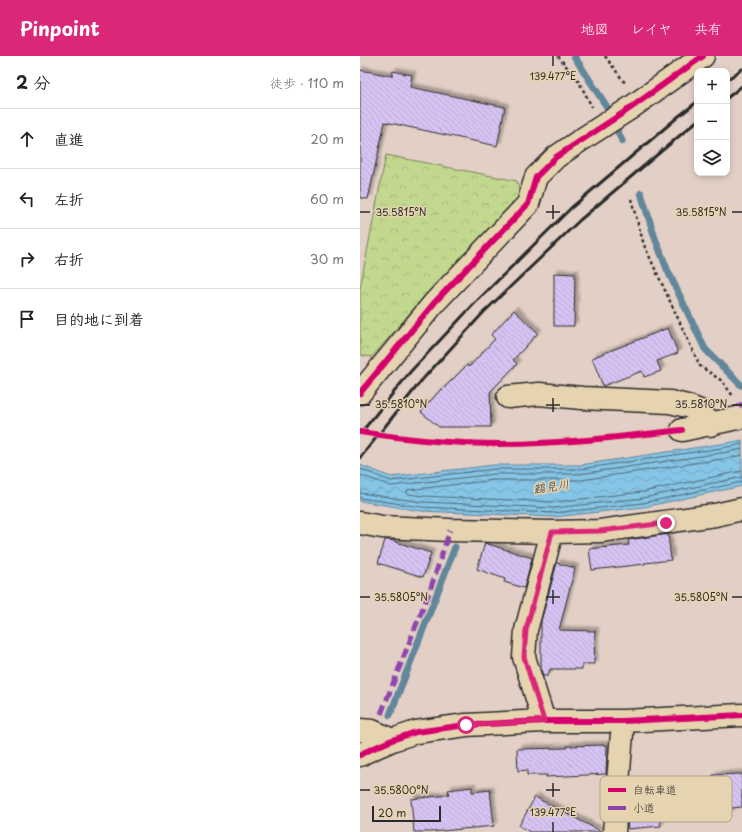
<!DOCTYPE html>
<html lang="ja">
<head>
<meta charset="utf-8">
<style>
	:root { --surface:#fff; --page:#f6f6f6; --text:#222; --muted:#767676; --line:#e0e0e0; --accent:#db2777 }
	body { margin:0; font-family:"Playpen Sans","Klee One",sans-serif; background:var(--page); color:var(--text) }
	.controls { position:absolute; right:12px; top:12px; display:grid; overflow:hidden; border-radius:8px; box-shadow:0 2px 6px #0003 }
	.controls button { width:36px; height:36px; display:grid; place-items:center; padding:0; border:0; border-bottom:1px solid var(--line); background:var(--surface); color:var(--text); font:20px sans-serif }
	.scale { position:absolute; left:12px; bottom:10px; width:69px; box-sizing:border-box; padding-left:4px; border:2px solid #2b2b2b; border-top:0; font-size:11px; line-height:14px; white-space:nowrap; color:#2b2b2b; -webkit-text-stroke:3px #e6d4b1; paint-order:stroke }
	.stop { position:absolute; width:12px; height:12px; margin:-9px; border:3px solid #db2777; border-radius:50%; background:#fff }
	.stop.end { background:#db2777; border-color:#fff; box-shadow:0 1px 4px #0008 }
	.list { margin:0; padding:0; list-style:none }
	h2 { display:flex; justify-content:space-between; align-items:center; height:52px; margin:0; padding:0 16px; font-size:17px }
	h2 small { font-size:13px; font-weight:400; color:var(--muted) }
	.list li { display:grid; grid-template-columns:26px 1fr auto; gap:12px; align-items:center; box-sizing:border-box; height:60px; padding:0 16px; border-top:1px solid var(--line) }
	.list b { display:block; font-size:15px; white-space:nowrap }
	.list em { font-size:13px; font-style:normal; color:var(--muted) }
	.icon { flex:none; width:22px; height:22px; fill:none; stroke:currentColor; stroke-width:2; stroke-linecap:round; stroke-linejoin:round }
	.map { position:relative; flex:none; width:382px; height:776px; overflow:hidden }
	header { display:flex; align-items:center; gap:24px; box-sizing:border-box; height:56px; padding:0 20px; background:var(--accent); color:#fff }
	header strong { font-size:19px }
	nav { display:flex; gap:22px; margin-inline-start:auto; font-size:14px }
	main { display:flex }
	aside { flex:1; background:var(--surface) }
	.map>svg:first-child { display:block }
	.park { fill:url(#park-crowns); stroke:#76825c }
	.water { fill:url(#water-waves); stroke:#62879b }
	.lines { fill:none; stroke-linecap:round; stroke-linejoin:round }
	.shore { stroke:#4f6976; stroke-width:1 }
	.stream { stroke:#62879b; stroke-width:7 }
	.building { fill:url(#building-back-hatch); stroke:#2b2b2b; filter:url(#shadow) }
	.minor-casing { stroke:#2b2b2b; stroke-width:25 }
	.path { stroke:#2b2b2b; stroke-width:2.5; stroke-dasharray:3 3; stroke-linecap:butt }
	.minor { stroke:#e6d4b1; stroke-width:22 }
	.rail { stroke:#2b2b2b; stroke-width:3 }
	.minor-bridge-casing { stroke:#2b2b2b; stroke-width:25; stroke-linecap:butt }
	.minor-bridge { stroke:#e6d4b1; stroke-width:22 }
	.quiet { stroke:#8e44ad; stroke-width:5; stroke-dasharray:10 5; stroke-linecap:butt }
	.cycleway-casing { stroke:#e6d4b1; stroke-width:8 }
	.cycleway { stroke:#d6006c; stroke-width:6 }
	.route { stroke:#db2777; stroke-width:5 }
	.ticks { fill:none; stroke:#2b2b2b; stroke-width:1.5 }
	.labels { text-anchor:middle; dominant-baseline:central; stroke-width:3; stroke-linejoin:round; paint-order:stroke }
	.water-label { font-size:12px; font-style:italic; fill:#394247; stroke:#e6d4b1 }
	.key { fill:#e6d4b1; stroke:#aea189; stroke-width:1 }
	.key-label { font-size:11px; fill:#2b2b2b }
	.ticks-label { font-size:10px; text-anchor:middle; fill:#2b2b2b; stroke:#e6d4b1; stroke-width:3; stroke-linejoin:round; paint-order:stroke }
</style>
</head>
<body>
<header>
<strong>Pinpoint</strong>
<nav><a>地図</a><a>レイヤ</a><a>共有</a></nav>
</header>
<main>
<aside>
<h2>2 分<small>徒歩 · 110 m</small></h2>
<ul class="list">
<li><svg class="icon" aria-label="ahead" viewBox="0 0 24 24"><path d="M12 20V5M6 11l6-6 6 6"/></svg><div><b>直進</b></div><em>20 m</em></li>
<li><svg class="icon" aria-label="left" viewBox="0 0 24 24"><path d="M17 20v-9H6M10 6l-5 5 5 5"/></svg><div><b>左折</b></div><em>60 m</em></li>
<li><svg class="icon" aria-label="right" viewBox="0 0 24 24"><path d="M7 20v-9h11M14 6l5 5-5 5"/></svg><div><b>右折</b></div><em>30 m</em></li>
<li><svg class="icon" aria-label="arrive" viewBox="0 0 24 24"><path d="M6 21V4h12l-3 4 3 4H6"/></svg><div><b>目的地に到着</b></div></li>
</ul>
</aside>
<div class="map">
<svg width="382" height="776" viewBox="0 0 382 776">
	<defs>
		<pattern id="park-crowns" width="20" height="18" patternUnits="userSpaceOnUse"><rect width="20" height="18" fill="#c2d88e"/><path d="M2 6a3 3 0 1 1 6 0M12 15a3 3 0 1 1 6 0" fill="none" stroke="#a7ba7b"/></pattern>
		<pattern id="water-waves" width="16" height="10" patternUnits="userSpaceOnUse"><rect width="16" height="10" fill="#86c5e6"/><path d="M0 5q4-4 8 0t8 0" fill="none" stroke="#74a9c5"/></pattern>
		<pattern id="building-back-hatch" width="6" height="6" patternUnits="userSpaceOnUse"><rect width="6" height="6" fill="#d7c3f3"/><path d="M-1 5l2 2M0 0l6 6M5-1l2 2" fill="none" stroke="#b9a8d0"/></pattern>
		<filter id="shadow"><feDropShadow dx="3.5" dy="-3.5" stdDeviation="1" flood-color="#0004"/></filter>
	</defs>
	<rect width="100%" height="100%" fill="#e2cfc5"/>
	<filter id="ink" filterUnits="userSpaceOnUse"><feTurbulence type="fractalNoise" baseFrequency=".025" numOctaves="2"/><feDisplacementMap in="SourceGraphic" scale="8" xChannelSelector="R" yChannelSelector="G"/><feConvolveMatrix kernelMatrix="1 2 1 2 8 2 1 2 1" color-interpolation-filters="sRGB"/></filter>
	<g filter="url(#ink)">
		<path class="park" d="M26,99L157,125L161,141L68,236L12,301L0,299V232Z"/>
		<path class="water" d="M382,384V430L284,451L194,461L61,455L0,445V409L31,421L134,409H220L367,387Z"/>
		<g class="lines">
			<path class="shore" d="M382,399L369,402L221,424H135L48,434L46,436L48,438L63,440L194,446L282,436L382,415
				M0,413L31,425L135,413H220L368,391L382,388
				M0,419L31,430L135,418H220L368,396L382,393
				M0,437L62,446L194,452L283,442L382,421
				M0,442L62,451L194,457L283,447L382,426"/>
			<path class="stream" d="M214,0L247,51L262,85
				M281,137L295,182L307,213L345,293L381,329
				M30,659L95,491"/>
		</g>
		<path class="building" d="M0,14L32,20L33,15L52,19L50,31L145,51L137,90L25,66L8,143L0,142Z
			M194,217L215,218L214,270H194Z
			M154,254L178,277L153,304L157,308L130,336L131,371H79L61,356L81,333L82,334L107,309L109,311L135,283L131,279Z
			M308,272L318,297L297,305L301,315L284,321L282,315L243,330L232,302Z
			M308,478L311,504L285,507V508L232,514L229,493L269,489L268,484Z
			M25,484H30L71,497L63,521L18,507Z
			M125,487L172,502L164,532L144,526L145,523L117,513Z
			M197,507L215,512L199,574L235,575L234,608H222V613H190L188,620H183L181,613V565Z
			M247,689L246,718L186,721L187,719H167V714L158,715L157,693L207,692V690Z
			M382,718V751L371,752V757L339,759L338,755L300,758L301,770L268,773L267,764L269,742L315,738V731L354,728L353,719Z
			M112,731V736L130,734L134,770L71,776H54L51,743L89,739L88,734Z
			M175,741L242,776H170L159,770Z"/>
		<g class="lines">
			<defs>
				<path id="minor" d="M269,53L343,0
					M0,337L75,246L168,148L176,121L196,101L224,82
					M148,341L179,338L222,342L310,346L327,350L340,355L350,369
					M322,374L382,361
					M0,467L22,471L90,474L192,476L240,475L355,459L382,453
					M184,665L164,601L166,574L192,476
					M0,674L12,675L32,684
					M0,699L5,696L32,684L56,676L106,669L184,665H263L382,659
					M254,776L263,665"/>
			</defs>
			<use href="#minor" class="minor-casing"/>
			<path class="path" d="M198,0L219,26L232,51
				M245,0L265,27
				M271,143L284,189L340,310L362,325L373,340"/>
			<use href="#minor" class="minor"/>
			<path class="rail" d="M367,24L382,13
				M367,42L382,30
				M0,378L51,315L114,248L211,152L319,60L337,46
				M0,402L62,324L124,256L220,164L337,65"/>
			<defs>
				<path id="minor-bridge" d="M224,82L269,53"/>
			</defs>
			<use href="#minor-bridge" class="minor-bridge-casing"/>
			<use href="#minor-bridge" class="minor-bridge"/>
			<path class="quiet" d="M379,347L382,351
				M21,658L70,534L90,474"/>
			<defs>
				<path id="cycleway" d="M0,337L75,246L168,148L176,121L196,101L269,53L343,0
					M0,376C46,383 93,388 140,388C201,388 261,381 322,374
					M0,699L5,696L32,684L56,676L106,669L184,665H263L382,659"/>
			</defs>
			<use href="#cycleway" class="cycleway-casing"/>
			<use href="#cycleway" class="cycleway"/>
		</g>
	</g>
	<g class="lines" filter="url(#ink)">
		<path class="route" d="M106,669L184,665L164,601L166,574L192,476L240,475L306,467"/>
	</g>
	<path class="ticks" d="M193,0V10M193,149V163M0,156H10M186,156H200M372,156H382M193,342V356M0,349H10M186,349H200M372,349H382M193,534V548M0,541H10M186,541H200M372,541H382M193,727V741M0,734H10M186,734H200M193,766V776"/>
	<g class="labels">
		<g class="water-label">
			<text transform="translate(191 430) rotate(-8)">鶴見川</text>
		</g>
	</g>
	<rect x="240" y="720" width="132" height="46" rx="6" class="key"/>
	<rect x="248" y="732" width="18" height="4" fill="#d6006c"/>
	<rect x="248" y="750" width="18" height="4" fill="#8e44ad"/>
	<g class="key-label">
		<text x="273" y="738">自転車道</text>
		<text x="273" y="756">小道</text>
	</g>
	<g class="ticks-label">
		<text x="193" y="24">139.477°E</text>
		<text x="41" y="160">35.5815°N</text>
		<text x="341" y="160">35.5815°N</text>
		<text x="41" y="352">35.5810°N</text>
		<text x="341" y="352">35.5810°N</text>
		<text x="41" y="545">35.5805°N</text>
		<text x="341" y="545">35.5805°N</text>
		<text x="41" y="738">35.5800°N</text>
		<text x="193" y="760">139.477°E</text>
	</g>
</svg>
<div class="controls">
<button>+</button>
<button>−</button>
<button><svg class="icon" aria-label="layers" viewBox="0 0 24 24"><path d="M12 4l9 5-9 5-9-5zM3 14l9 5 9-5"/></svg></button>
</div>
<div class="scale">20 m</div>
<div class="stop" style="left:106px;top:669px"></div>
<div class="stop end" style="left:306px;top:467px"></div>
</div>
</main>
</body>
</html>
